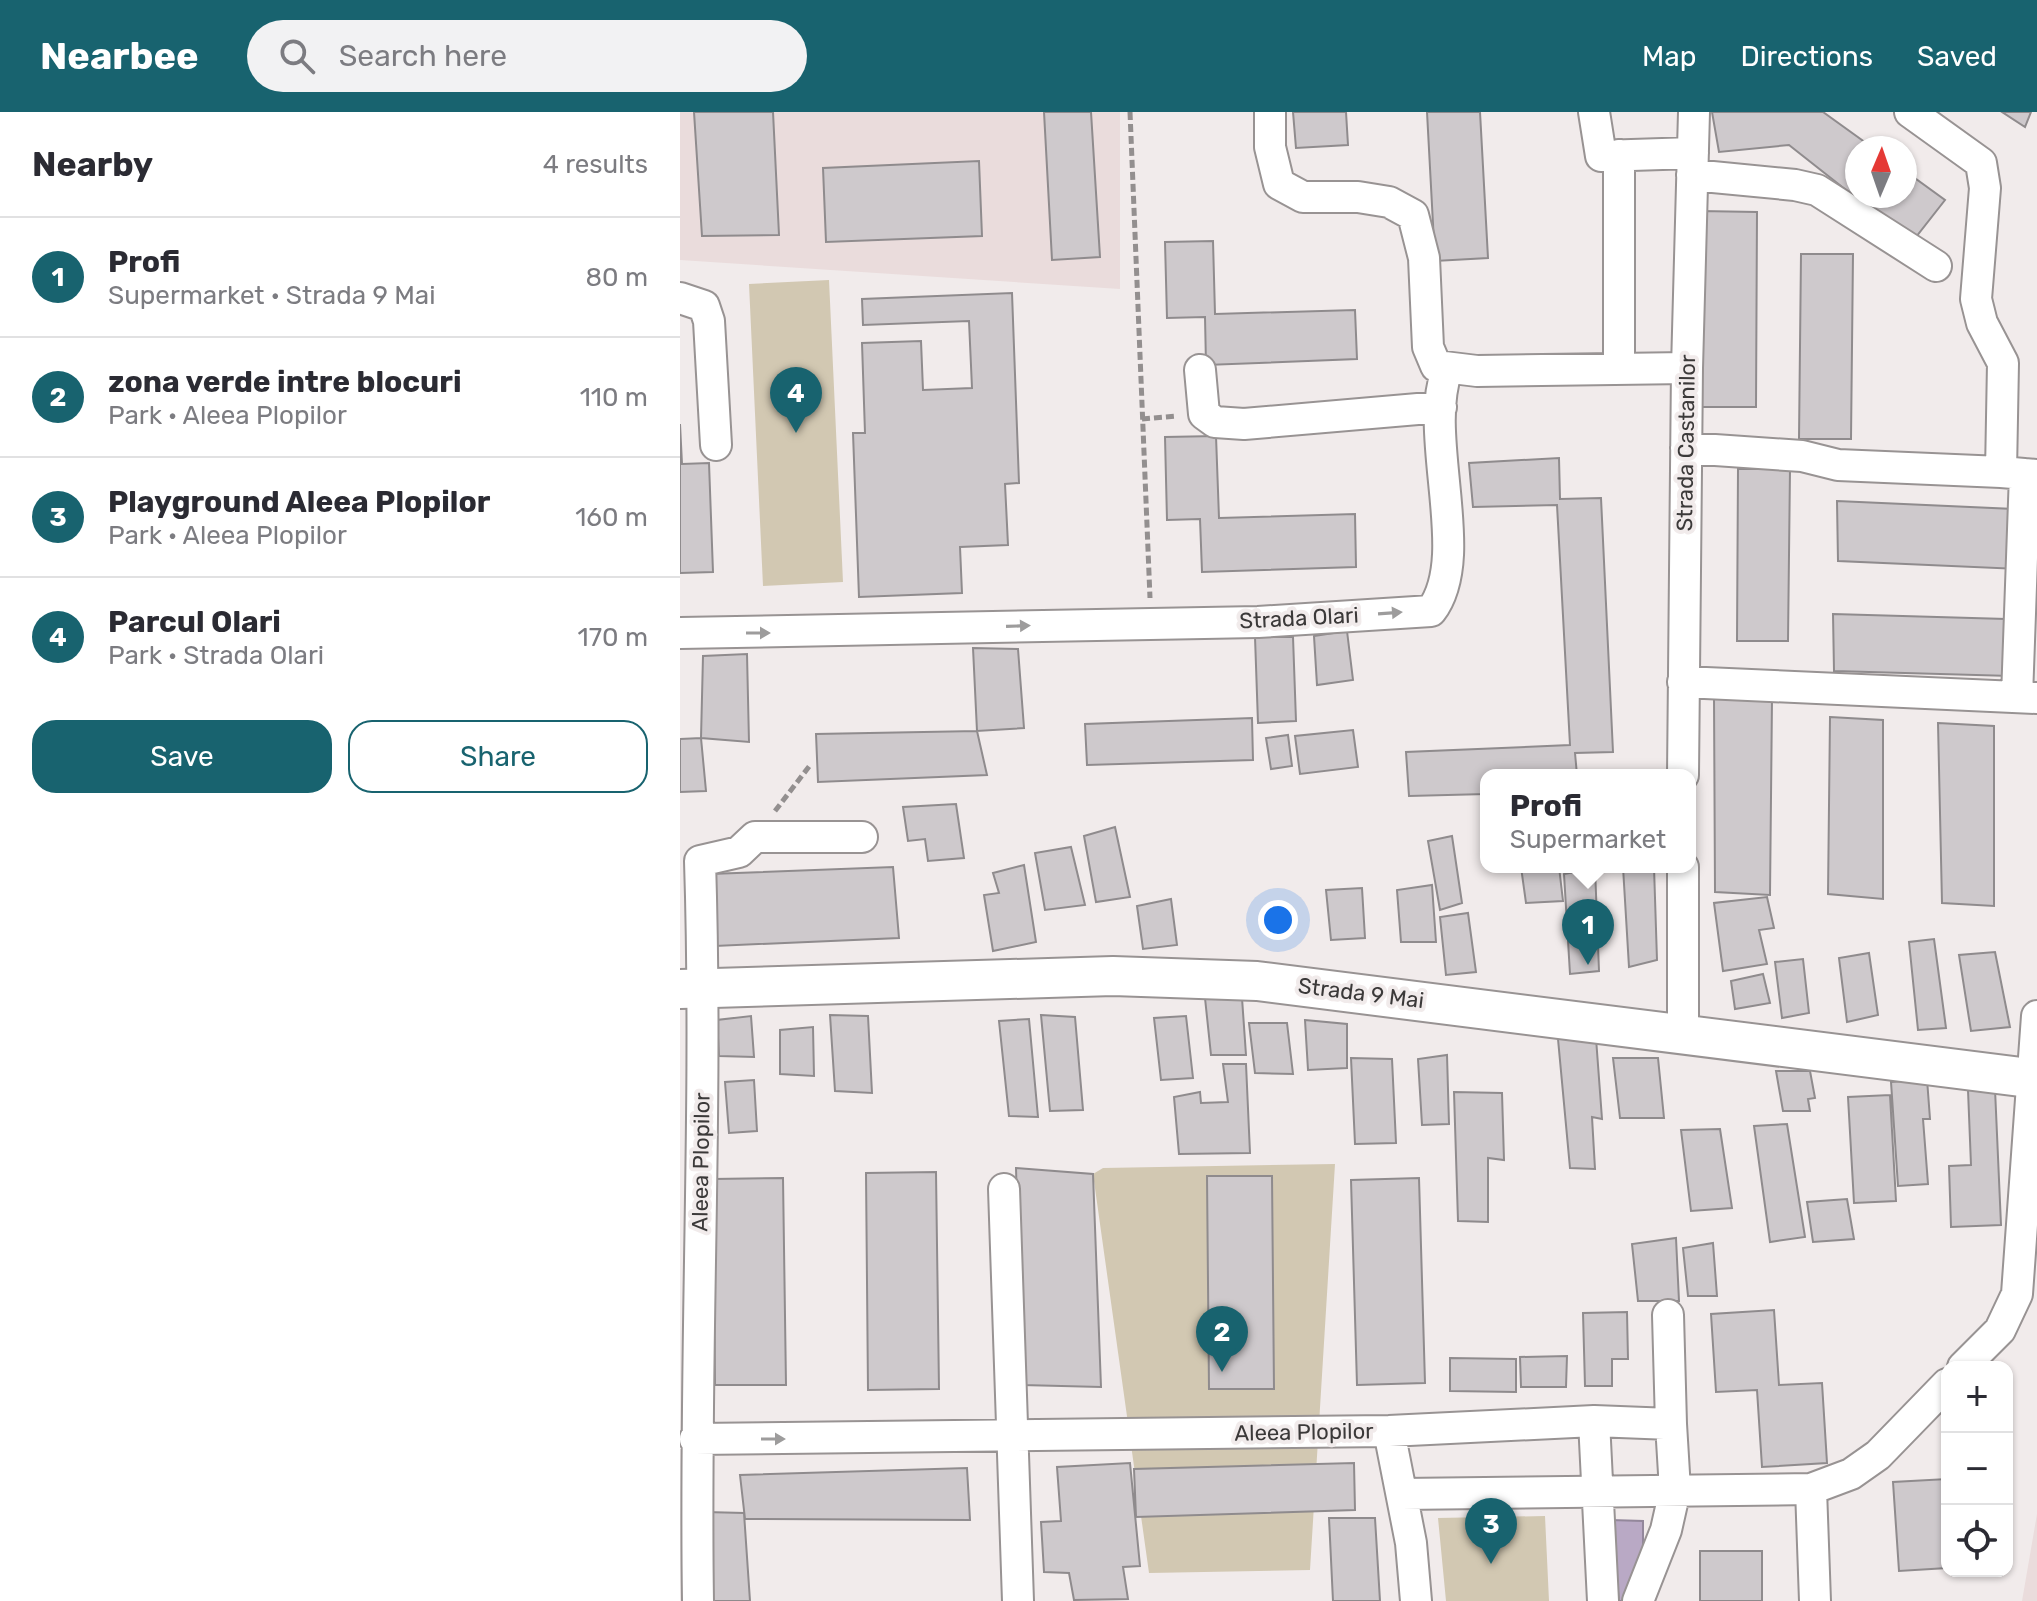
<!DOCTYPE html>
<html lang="en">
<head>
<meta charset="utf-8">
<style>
	:root { --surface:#fff; --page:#f2f2f3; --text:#2b2b33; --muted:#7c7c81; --line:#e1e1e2; --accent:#18636f }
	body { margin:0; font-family:Rubik,sans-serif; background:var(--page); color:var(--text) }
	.controls { position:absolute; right:24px; bottom:24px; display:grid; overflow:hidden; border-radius:16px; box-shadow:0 2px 6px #0004 }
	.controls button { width:72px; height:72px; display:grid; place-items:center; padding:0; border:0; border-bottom:2px solid var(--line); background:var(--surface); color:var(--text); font:40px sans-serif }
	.compass { position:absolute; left:1165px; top:24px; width:72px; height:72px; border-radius:50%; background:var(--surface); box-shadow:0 2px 6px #0004; rotate:2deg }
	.you { position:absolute; left:598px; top:808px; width:28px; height:28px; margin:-20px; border:6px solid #fff; border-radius:50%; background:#1a73e8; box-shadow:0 0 0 12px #1a73e833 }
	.badge { display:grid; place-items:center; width:52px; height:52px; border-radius:50%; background:var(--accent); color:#fff; font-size:26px; font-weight:700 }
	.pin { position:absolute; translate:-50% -66px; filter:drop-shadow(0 2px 4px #0008) }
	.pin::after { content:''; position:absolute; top:42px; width:28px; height:24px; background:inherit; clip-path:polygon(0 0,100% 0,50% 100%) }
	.popup { position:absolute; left:800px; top:657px; width:216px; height:104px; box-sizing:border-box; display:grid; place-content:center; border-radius:16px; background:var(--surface); filter:drop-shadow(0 2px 6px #0005); font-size:26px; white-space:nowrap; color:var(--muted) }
	.popup b { font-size:30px; color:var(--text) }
	.popup::after { content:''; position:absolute; left:50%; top:100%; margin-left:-16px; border:16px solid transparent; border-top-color:var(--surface) }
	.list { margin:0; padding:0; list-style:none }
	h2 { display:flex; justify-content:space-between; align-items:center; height:104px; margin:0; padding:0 32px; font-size:34px }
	h2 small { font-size:26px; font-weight:400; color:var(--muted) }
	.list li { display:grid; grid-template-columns:52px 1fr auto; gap:24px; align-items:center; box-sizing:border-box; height:120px; padding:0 32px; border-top:2px solid var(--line) }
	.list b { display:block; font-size:30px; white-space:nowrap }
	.list p { margin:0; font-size:26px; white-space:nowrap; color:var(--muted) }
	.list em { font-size:26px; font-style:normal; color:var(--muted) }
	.actions { display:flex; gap:16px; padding:24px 32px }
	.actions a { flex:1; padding:18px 0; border:2px solid var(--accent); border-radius:24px; text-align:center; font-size:28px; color:var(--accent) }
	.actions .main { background:var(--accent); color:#fff }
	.icon { flex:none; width:44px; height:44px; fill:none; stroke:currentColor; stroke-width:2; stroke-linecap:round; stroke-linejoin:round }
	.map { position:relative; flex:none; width:1357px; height:1489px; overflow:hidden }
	header { display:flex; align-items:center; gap:48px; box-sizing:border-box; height:112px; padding:0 40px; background:var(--accent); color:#fff }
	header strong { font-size:38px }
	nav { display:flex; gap:44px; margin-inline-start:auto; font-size:28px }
	.search { width:560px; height:72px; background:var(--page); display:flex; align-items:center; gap:20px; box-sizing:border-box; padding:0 28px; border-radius:44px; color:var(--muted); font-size:30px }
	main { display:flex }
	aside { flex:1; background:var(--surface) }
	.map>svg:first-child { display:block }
	.built { fill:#eadcdc }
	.green { fill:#d2c8b2 }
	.water { fill:#b9a9c5; stroke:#93879b; stroke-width:2 }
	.building { fill:#cec9cc; stroke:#8f8b8d; stroke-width:2 }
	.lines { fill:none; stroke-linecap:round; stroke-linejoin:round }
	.minor-casing { stroke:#989393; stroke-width:34 }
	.major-casing { stroke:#989393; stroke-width:42 }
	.path { stroke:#938f8f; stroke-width:5; stroke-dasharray:8 4; stroke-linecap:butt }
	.minor { stroke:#fff; stroke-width:30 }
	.major { stroke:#fff; stroke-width:38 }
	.oneway { fill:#9d9c9c }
	.labels { text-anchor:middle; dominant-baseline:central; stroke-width:8; stroke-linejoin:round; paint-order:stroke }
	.street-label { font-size:22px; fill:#3b3939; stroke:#f1ebeb }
</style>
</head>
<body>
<header>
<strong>Nearbee</strong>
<div class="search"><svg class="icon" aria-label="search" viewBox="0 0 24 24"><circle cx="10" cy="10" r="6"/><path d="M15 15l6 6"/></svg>Search here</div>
<nav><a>Map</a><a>Directions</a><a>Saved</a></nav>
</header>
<main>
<aside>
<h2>Nearby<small>4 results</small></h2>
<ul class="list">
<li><span class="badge">1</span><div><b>Profi</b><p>Supermarket · Strada 9 Mai</p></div><em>80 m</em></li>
<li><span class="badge">2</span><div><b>zona verde intre blocuri</b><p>Park · Aleea Plopilor</p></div><em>110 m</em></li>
<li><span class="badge">3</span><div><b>Playground Aleea Plopilor</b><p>Park · Aleea Plopilor</p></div><em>160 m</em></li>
<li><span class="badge">4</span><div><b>Parcul Olari</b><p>Park · Strada Olari</p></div><em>170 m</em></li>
</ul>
<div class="actions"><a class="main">Save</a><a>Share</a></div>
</aside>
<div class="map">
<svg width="1357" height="1489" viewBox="0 0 1357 1489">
	<rect width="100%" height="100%" fill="#f1ebeb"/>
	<path class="built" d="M0,0H440V177L0,148Z
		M1357,1402V1489H1342Z"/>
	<path class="green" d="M149,168L163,470L83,474L69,172Z
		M655,1052L630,1458L469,1461L413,1062L423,1056Z
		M865,1404L869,1489H766L758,1406Z"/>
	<path class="water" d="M931,1408L963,1409V1450L942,1489H939Z"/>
	<path class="building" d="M14,0H93L99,123L22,124Z
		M364,0H411L420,145L372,148Z
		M613,0H666L668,33L616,36Z
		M747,0H800L808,146L755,149Z
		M1032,0H1143L1193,36H1177V84H1225V59L1265,88L1232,130L1109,33L1039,40Z
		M1322,0H1351L1345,15Z
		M299,49L302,124L146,130L143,56Z
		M1020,99L1077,100L1076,295H1019Z
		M533,129L535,202L675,198L677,247L526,253L525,205L487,206L485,130Z
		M1121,142H1173L1171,327H1119Z
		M332,181L339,371L325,372L328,433L280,435L282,481L179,485L173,321H185L182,231L241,229L243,278L292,276L289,209L183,213L182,187Z
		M0,312L2,352L29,351L33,460L0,461Z
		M536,324L539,406L675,402L676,455L522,460L520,407L487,408L485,325Z
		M879,346L880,387L921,386L933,640L895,641L897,663H806V682L729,684L726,640L890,633L877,393L793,395L789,351Z
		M1058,357H1110L1108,529H1057Z
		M1157,389L1334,397L1339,457L1158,449Z
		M1153,502L1326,507L1331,564L1154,559Z
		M667,519L673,568L637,573L634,524Z
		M575,525H613L616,609L578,611Z
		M293,536L338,537L344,616L297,619Z
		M67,542L69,630L21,626L23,544Z
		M1034,585L1092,587L1090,783L1035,780Z
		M1150,605L1203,608V787L1148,782Z
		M572,606L573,648L407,653L405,612Z
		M1258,611L1314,614V794L1262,791Z
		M673,618L678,655L620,662L615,624Z
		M297,619L307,663L138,670L136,622Z
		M608,623L612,654L591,657L586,626Z
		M21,626L26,679L0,680V627Z
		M276,692L284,746L248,749L245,727L228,729L223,695Z
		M435,715L450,785L416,790L404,724Z
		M772,724L782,791L760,798L748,729Z
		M391,735L405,793L365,798L355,741Z
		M344,753L356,830L313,839L304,783L319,781L313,761Z
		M213,755L219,826L35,834L30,762Z
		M841,755H879L883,789L846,791Z
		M943,755H974L977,848L949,855Z
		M915,756L919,859L890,862L884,762Z
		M752,773L756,830H721L717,778Z
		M682,776L685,826L651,828L646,778Z
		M1087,785L1094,816L1079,818L1087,852L1043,859L1034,791Z
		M491,787L497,833L463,837L457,794Z
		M788,801L796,860L766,863L760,805Z
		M1254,827L1266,916L1238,918L1229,830Z
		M1315,840L1330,915L1291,919L1279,843Z
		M1189,841L1198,903L1167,910L1159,846Z
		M1123,847L1129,901L1102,906L1095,850Z
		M1083,862L1090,891L1055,897L1051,869Z
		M525,886H562L566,943H531Z
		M150,903L188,904L192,981L155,979Z
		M361,903L395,905L403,998L370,999Z
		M71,904L74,945L39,944L37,908Z
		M506,904L513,966L481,968L474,906Z
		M349,907L358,1005L329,1004L319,909Z
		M625,908L667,912V956L628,958Z
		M569,911H607L613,962L575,961Z
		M133,915L134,964L100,962V918Z
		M916,926L922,1007L912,1005L915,1057L890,1056L878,927Z
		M767,943L769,1012L742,1013L738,947Z
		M671,946L712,947L716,1031L675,1032Z
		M933,946H978L984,1006H940Z
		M543,952H566L570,1041L499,1042L494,985L520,980L521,991L548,990Z
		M1096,959H1130L1135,986L1128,987L1130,999H1103Z
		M1247,967L1250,1007H1243L1248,1072L1218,1074L1211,970Z
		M74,968L77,1019L49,1021L45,970Z
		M1315,977L1321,1113L1271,1115L1269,1054L1291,1053L1288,978Z
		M774,980L822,981L824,1048L808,1046V1110L778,1109Z
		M1210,983L1216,1089L1174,1091L1168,985Z
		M1107,1012L1125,1125L1090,1130L1074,1014Z
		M1040,1017L1052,1096L1011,1099L1001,1018Z
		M336,1056L413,1062L421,1275L342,1273Z
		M256,1060L259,1277L188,1278L186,1061Z
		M527,1064H592L594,1277H529Z
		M103,1066L106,1273H35L33,1067Z
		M739,1066L745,1271L677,1273L671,1068Z
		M1167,1087L1174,1127L1133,1130L1127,1090Z
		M996,1126L999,1189H958L952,1132Z
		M1033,1131L1037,1184H1008L1003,1136Z
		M1094,1198L1099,1273L1142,1271L1147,1351L1082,1355L1077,1278L1036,1280L1031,1202Z
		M947,1200L948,1247H932V1274H905L903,1201Z
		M887,1244L886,1275H841L840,1245Z
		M770,1246L836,1247V1280L770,1279Z
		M450,1351L460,1454L443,1455L448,1487L394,1488L389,1461L364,1460L361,1410L381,1409L377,1355Z
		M674,1351L675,1398L456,1405L454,1357Z
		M287,1356L290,1408L65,1407L60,1363Z
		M1267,1367V1456L1219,1459L1213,1370Z
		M25,1400L64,1401L70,1489H26Z
		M649,1406H695L700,1489H653Z
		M1020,1439H1082V1489H1020Z"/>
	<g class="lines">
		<defs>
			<path id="minor" d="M590,0V35L599,72L623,85H678L709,90L733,103L744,146L748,235L756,254L797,259L1007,256
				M914,0L921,44L1013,41
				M1230,0L1301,51L1305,76L1296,187L1302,211L1323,251L1321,360L1357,363
				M939,43V257
				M1012,63L1115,73L1137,78L1256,154
				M0,186L24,194L29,209L36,333
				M520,258L524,302L535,310L564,312L761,295
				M1006,336L1122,344L1158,353L1321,360
				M0,521L578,510L751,499C793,444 742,326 767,258
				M1003,570L1357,586
				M1337,585L1345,362
				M1003,663L1007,256L1014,0
				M1003,920V755
				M324,1077L338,1489
				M1283,1255L1320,1218L1337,1182L1357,904
				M914,1309L991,1312L988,1203
				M709,1319L731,1431L736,1489
				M15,1327L709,1319L914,1309L923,1489
				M722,1382L1131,1377
				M18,1489C14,1242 28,996 20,749L59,740L75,725H182
				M958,1489L986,1418L995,1378L991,1312
				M1135,1489L1131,1377L1171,1362L1198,1343L1267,1272"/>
			<path id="major" d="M0,877L433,864L577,869L1357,967"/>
		</defs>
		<use href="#minor" class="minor-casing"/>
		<use href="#major" class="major-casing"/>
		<path class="path" d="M450,0L470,486
			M462,307L497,304
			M95,699L131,652"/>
		<use href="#minor" class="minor"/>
		<use href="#major" class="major"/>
	</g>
	<defs><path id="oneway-solid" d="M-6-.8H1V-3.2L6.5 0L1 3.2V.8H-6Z" transform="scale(2)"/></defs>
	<g class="oneway">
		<use href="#oneway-solid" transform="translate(710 501) rotate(-4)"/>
		<use href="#oneway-solid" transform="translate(338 514) rotate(-2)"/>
		<use href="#oneway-solid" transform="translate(78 521)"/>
		<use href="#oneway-solid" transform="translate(93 1327)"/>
	</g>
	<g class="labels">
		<g class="street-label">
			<text transform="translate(1006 331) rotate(-89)">Strada Castanilor</text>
			<text transform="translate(619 506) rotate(-3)">Strada Olari</text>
			<text transform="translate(681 881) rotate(7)">Strada 9 Mai</text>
			<text transform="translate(21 1050) rotate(-89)">Aleea Plopilor</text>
			<text transform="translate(624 1320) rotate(-1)">Aleea Plopilor</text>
		</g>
	</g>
</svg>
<div class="controls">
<button>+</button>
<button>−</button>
<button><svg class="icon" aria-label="locate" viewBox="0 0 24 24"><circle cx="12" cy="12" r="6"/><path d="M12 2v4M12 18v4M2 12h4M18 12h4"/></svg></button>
</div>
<svg class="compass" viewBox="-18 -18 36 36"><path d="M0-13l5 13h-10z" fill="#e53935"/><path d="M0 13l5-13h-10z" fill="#7c7c81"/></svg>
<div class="you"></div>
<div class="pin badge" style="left:908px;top:853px">1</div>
<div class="popup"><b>Profi</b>Supermarket</div>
<div class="pin badge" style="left:542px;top:1260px">2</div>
<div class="pin badge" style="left:811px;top:1452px">3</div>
<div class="pin badge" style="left:116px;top:321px">4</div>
</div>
</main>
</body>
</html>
